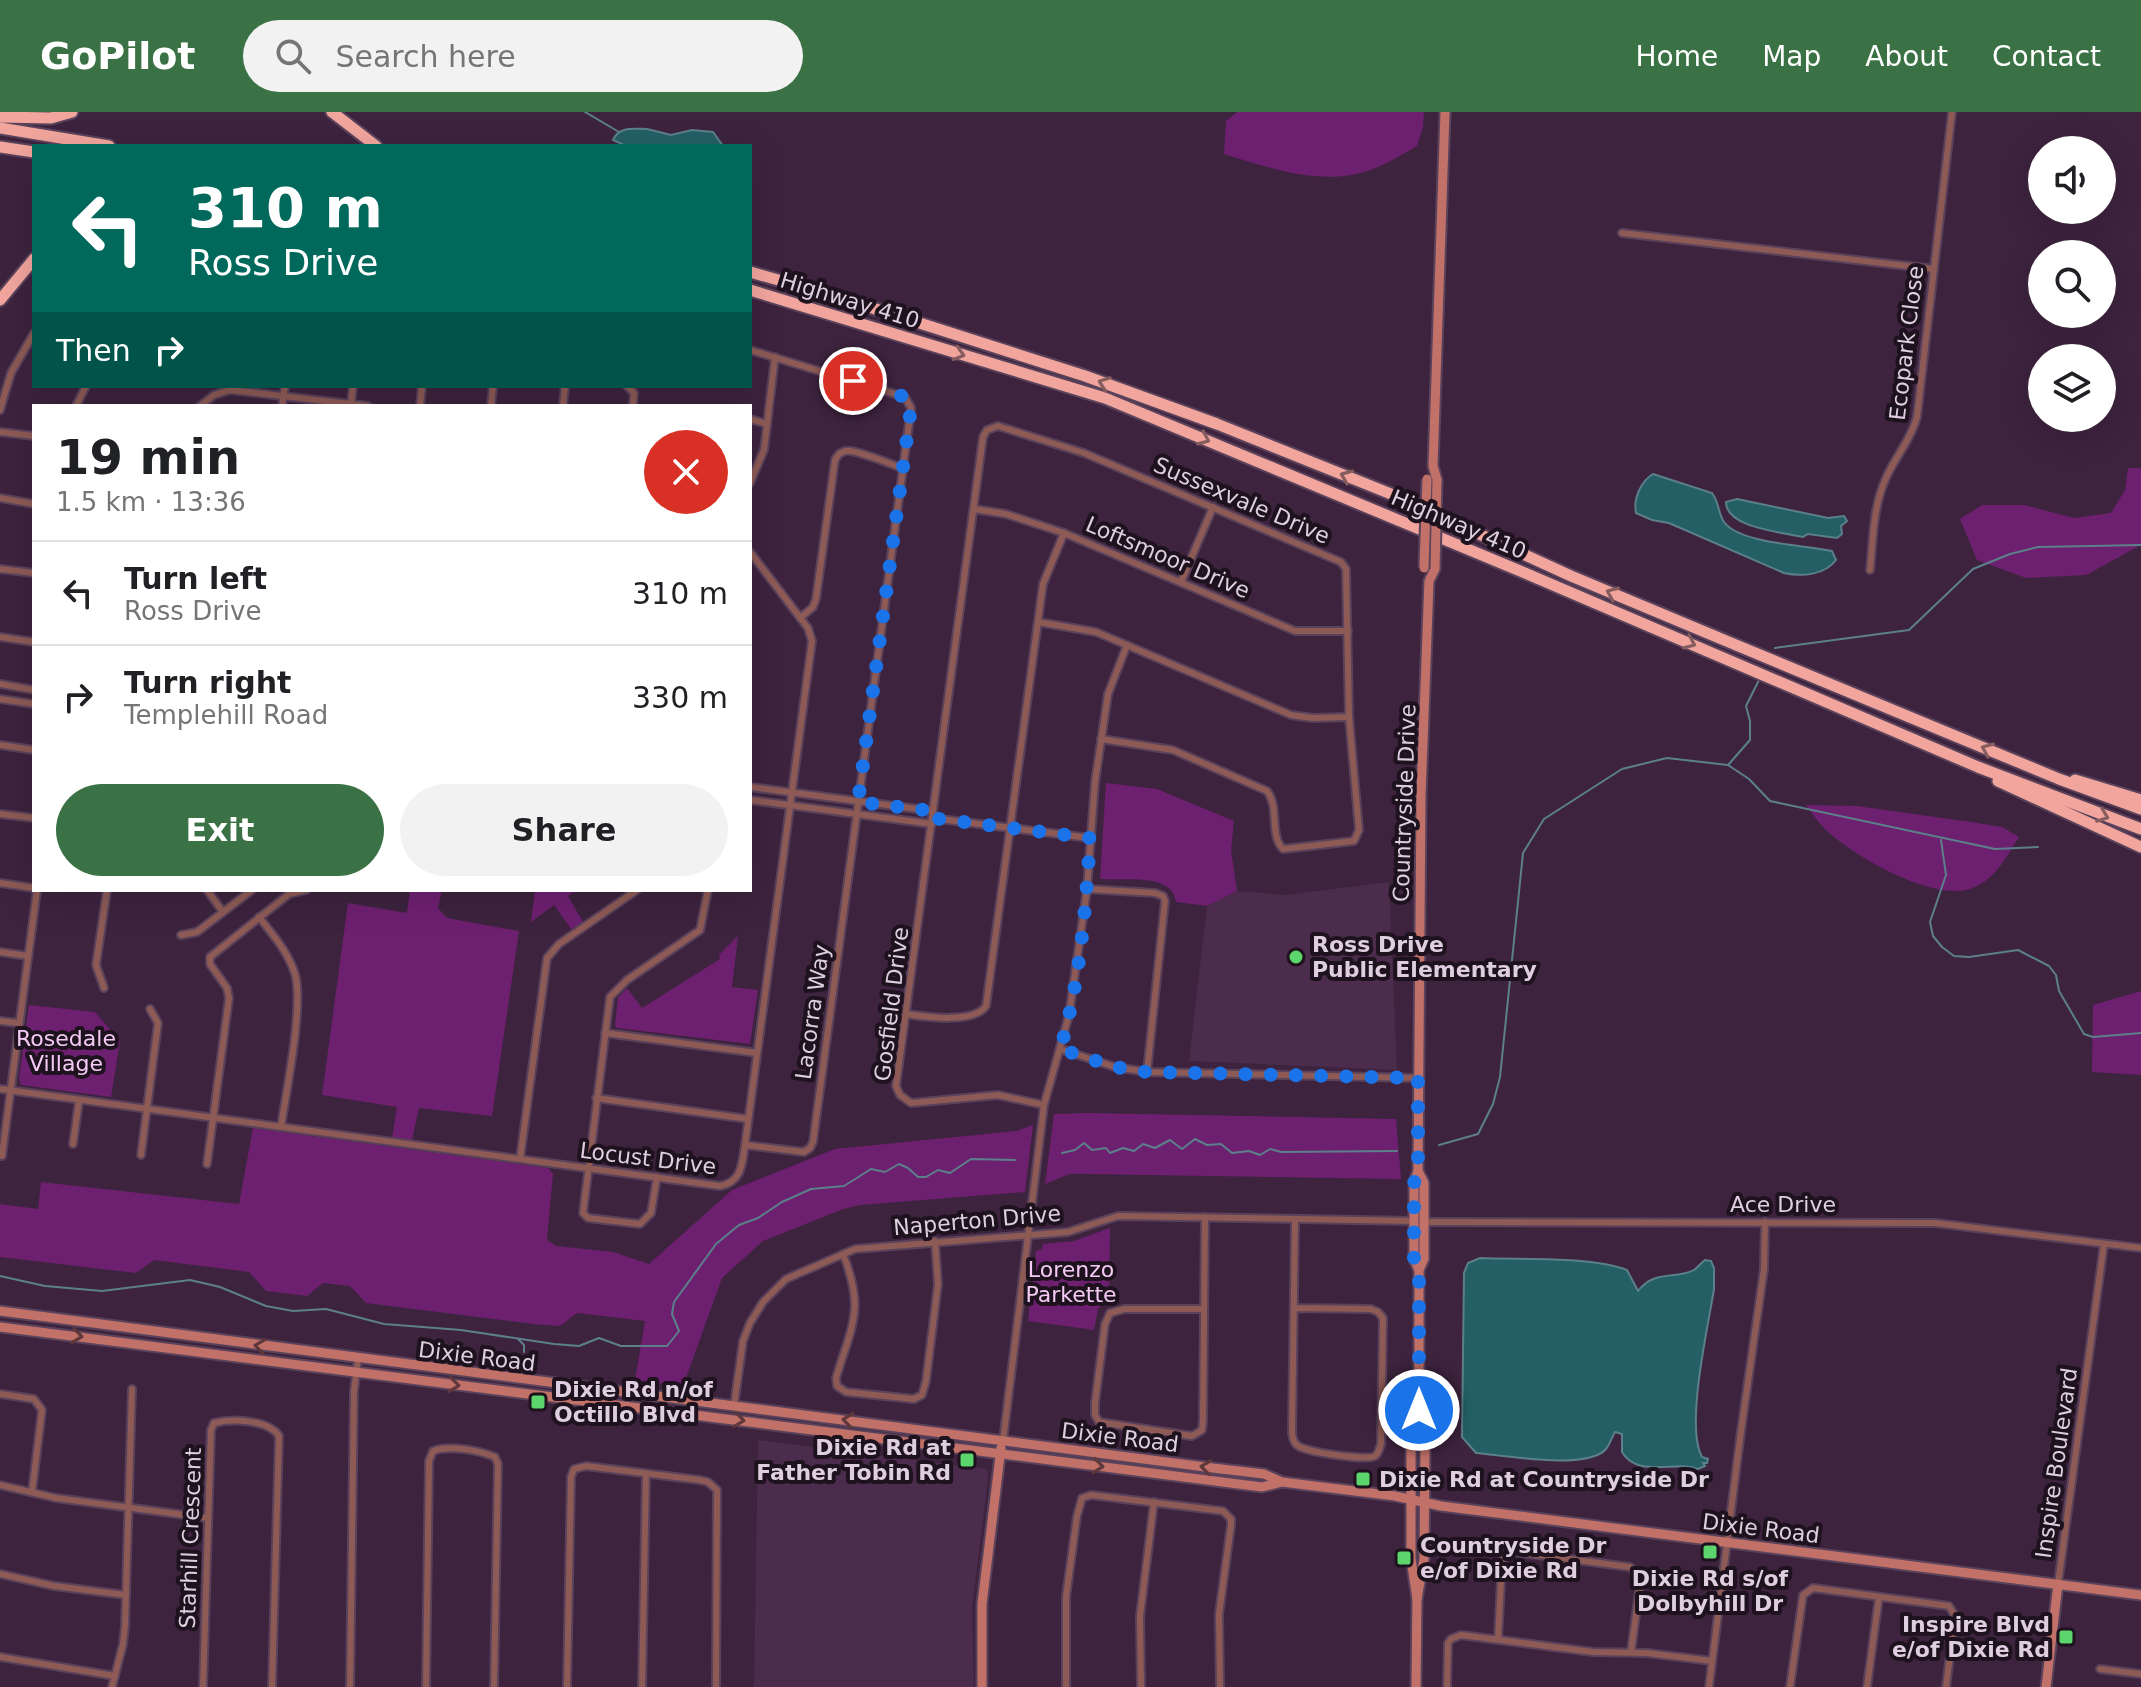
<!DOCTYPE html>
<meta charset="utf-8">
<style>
body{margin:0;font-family:"DejaVu Sans",sans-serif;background:#f2f2f2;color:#202124;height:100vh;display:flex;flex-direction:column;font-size:30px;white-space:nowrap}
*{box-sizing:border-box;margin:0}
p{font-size:26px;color:#757577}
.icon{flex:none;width:44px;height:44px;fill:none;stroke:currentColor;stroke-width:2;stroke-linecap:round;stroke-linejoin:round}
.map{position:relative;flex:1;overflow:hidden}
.side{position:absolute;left:32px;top:292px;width:720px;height:488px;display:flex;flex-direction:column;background:#fff;border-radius:0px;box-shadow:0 8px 32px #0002}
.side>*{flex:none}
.top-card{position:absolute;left:32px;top:32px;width:720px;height:244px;border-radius:0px;box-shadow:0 8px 32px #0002;background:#00695c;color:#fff;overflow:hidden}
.fabs{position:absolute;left:2028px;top:24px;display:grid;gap:16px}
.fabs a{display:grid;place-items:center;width:88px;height:88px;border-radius:50%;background:#fff;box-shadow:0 8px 32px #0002;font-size:40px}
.pin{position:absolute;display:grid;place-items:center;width:68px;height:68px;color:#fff;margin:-34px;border:4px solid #fff;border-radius:50%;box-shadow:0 2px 8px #0007}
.me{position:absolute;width:88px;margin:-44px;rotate:0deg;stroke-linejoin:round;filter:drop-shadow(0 0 6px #0008)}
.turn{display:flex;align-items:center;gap:28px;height:168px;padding:0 24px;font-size:36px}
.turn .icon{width:104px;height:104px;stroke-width:2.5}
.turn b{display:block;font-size:56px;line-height:68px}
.then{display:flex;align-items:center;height:76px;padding:0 24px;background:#0003;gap:16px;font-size:30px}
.round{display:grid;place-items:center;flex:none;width:84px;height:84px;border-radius:42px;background:#f2f2f2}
.headline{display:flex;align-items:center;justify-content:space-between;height:136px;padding:0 24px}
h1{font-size:48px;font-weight:800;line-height:60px}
.cta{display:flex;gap:16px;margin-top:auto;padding:16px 24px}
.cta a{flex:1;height:92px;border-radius:48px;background:#3b7245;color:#fff;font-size:32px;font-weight:800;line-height:92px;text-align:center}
.cta a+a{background:#f2f2f2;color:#202124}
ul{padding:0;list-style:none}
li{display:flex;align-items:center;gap:24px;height:104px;padding:0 24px;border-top:2px solid #e0e0e0}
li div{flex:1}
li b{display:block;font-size:30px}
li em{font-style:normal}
header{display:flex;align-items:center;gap:48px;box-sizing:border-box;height:112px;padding:0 40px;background:#3b7245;color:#fff}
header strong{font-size:38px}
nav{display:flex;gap:44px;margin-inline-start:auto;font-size:28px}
.search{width:560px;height:72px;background:#f2f2f2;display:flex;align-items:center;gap:20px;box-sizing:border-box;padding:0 28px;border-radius:44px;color:#757577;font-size:30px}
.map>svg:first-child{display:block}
.built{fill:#4b2c4c}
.green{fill:#6d2070}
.water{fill:#245f66;stroke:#5c808a;stroke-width:2}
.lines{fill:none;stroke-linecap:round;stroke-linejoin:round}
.stream{stroke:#5c808a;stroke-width:2}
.street-casing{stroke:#5a425b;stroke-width:10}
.secondary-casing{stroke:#5a425b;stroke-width:13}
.highway-casing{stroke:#5a425b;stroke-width:15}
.street{stroke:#8d5a55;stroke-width:6}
.secondary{stroke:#c27169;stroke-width:9}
.highway{stroke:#f1a59d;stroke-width:11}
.secondary-bridge-casing{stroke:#5a425b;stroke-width:13;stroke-linecap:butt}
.secondary-bridge{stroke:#c27169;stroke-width:9}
.oneway{stroke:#875c5d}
.oneway2{stroke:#5f383b}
.route{stroke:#1a73e8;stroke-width:14;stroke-dasharray:0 25.2}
.poi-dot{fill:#5dd56d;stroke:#1d121d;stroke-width:3}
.labels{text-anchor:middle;stroke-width:8;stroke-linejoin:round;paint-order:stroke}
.street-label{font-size:22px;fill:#dfcedf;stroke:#1d121d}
.poi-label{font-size:22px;font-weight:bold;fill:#dfcedf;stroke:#1d121d;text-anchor:start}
.park-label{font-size:22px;fill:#f4caf4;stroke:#1d121d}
</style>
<header>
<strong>GoPilot</strong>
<div class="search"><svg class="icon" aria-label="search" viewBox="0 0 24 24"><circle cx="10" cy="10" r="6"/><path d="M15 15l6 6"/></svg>Search here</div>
<nav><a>Home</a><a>Map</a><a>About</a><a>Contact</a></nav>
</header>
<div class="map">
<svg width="2141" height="1575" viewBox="0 0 2141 1575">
<rect width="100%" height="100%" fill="#3d233e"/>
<g class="built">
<path d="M1389 770 1397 958 1189 949 1207 794 1237 779 1286 783Z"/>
<path d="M758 1328 987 1357 988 1368 972 1495 974 1575H754Z"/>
</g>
<g class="green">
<path d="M1237 0H1424L1423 15 1417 34C1404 41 1392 49 1378 55 1328 77 1273 57 1224 42L1226 9Z"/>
<path d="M2128 356H2141V432L2139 434 2086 463 2026 466 1977 448 1960 407 1982 393H2024L2074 406 2111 401 2125 378Z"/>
<path d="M1106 671 1157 677 1234 709 1231 739 1237 779 1207 794 1176 790C1173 760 1123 769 1100 767Z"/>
<path d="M1806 693 1857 694 1971 710 2002 715 2019 725C2006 745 1997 765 1975 775 1937 793 1853 744 1825 717 1818 710 1812 701 1806 693Z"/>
<path d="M410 778H442L438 796 447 806 519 819 492 1004 419 996 412 1028 392 1026 397 995 322 983 348 791 407 801Z"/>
<path d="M535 778H576L568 784 583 810 572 818 554 793 531 810Z"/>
<path d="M738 824 732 875 758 878 750 932 617 916 615 913 618 886 627 876 642 896 720 847 719 843Z"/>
<path d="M2141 879V963L2092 960 2093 893Z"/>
<path d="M29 893 95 900 120 929 111 985 21 973 19 966Z"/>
<path d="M1088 1001 1396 1007 1401 1067 1086 1062H1069L1045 1072 1054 1002Z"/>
<path d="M1033 1013 1025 1080 860 1093 843 1097 763 1129 722 1166 683 1274 635 1268 645 1209 577 1201 560 1214 534 1212 366 1191 350 1174 323 1171 307 1184 266 1179 249 1160 154 1148 136 1161 0 1145V1092L38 1097 41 1070 239 1092 253 1016 548 1056 553 1062 547 1128 556 1134 613 1140 649 1152 732 1078 835 1037 1016 1019Z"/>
<path d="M1110 1116 1109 1188 1098 1197 1094 1218 1028 1209 1036 1139 1042 1137 1043 1132 1074 1129Z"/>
</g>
<g class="water">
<path d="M647 17 671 23 692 18 713 20 723 34H626L613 28C619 14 635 17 647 17Z"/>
<path d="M1653 362 1712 381C1719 390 1718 401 1724 410 1740 432 1807 433 1832 439L1836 448C1825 463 1802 465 1784 461L1669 411 1652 408 1636 401C1633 387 1641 369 1653 362Z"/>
<path d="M1737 387 1828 406 1844 404 1847 409 1841 414 1842 422 1837 426 1808 422 1803 425C1782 420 1726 416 1726 390Z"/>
<path d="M1480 1146C1522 1148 1588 1144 1627 1158L1638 1179C1655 1157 1676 1168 1694 1158 1698 1155 1701 1151 1705 1148L1711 1149 1714 1156V1177C1708 1215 1685 1314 1702 1345L1708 1347 1707 1351H1703L1705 1354 1698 1357C1676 1348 1638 1367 1622 1340V1322L1615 1320C1612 1325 1610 1332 1606 1337 1587 1359 1503 1343 1476 1341L1462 1325 1464 1161 1468 1151Z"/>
</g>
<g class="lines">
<g class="stream">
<path d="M585 0 619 20"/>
<path d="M1775 536 1909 518 1973 457 2010 442 2038 435 2141 433"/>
<path d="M1729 652 1750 628V609L1746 594 1759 568"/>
<path d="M1941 728 1946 763 1930 810 1933 824 1942 835 1954 844 1969 845 2018 838 2049 854 2056 863 2059 879 2084 922 2093 925 2141 921"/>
<path d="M1439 1033 1478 1022 1493 992 1500 965 1523 741 1544 707 1622 657 1667 646 1728 653 1749 667 1770 689 1995 737 2038 735"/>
<path d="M1062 1041 1075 1038 1084 1031 1092 1038 1106 1036 1110 1041 1123 1036 1134 1039 1143 1032 1155 1036 1170 1028 1182 1037 1195 1027 1207 1033 1221 1032 1232 1041 1249 1039 1260 1043 1270 1037 1281 1040 1397 1039"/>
<path d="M0 1164 45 1174 102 1179 190 1168 220 1175 266 1194 293 1199 326 1197 384 1212 461 1218 554 1232 579 1234 599 1226 621 1234H667L679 1219 672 1202 674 1190 716 1132 739 1113 758 1106 782 1090 811 1077 844 1074 871 1057 885 1060 899 1052 908 1056 918 1065H926L938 1058 950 1061 971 1047 1015 1048"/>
<path d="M518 1227 524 1233V1240"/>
</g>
<defs>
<g id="street">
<path d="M1622 121 1934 157"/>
<path d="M627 274 634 281 633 294"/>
<path d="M351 292 353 274"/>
<path d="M76 294 86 274"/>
<path d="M200 294 214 283 230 278 368 294"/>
<path d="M282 294 285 274"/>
<path d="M420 294 422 274"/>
<path d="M491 294 493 274"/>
<path d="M563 294 565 274"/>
<path d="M0 298 11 261 34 221"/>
<path d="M750 307 767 312"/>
<path d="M0 320 34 324"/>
<path d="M750 371 764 338 775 245"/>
<path d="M0 386 34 392"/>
<path d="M974 397 1006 402 1064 421 1295 519H1348"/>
<path d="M0 457 34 461"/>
<path d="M1870 458C1873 428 1873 394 1886 366 1895 345 1911 328 1917 305L1952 0"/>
<path d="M1181 470 1213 395"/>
<path d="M800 506 813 495 816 487 835 348C838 343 839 341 845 339 855 337 890 352 902 356"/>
<path d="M1038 510 1096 520 1291 603 1313 606 1349 605"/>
<path d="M0 525 34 530"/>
<path d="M0 572 34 578"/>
<path d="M0 587 34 592"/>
<path d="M0 633 34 638"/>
<path d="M750 675 933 699"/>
<path d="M750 688 932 712"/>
<path d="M0 702 34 706"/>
<path d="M932 706 1090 726"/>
<path d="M0 771 34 776"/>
<path d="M1087 777 1155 781 1163 784 1165 789 1147 960"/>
<path d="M207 778 223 800"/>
<path d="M259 805C273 823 288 840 295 862 304 894 286 980 281 1015"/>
<path d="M181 823 197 820 252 778"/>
<path d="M0 840 28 844"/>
<path d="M104 876 96 853 107 778"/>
<path d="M906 902C927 905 973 912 986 894L1043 472 1064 421"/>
<path d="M0 909 19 911"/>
<path d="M605 921 757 941"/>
<path d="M1060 937 1115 955 1147 960 1418 966"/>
<path d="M0 977 720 1074C742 1070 742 1052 745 1033L812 529 808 516 750 440"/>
<path d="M596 986 748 1007"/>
<path d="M1044 993 998 983 911 991 900 983 896 974 983 325 987 318 998 314 1084 341 1341 450 1346 457 1349 605 1359 718 1354 729 1283 737C1269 723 1280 696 1267 679L1173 638 1101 627"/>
<path d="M73 1032 79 989"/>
<path d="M745 1033 804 1040 810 1036 813 1030 911 296 905 285 750 238"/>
<path d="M141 1043 158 911 150 897"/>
<path d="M2 1044 37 778"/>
<path d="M520 1047 547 846 559 832 637 778"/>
<path d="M207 1052 229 886 227 876 210 852V845L289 782 306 778"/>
<path d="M657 1065 651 1101 640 1112 588 1106 583 1101 610 885 627 868 700 818 708 778"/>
<path d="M1424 1110 1935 1111 2141 1136"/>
<path d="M843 1142C865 1197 852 1213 836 1266L837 1274 846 1280 914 1287 922 1283 926 1269 938 1172 935 1129"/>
<path d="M1294 1196 1371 1197 1378 1200 1383 1206 1381 1332C1379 1337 1379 1341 1375 1344 1368 1349 1303 1340 1297 1333 1293 1330 1293 1326 1292 1321L1295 1107"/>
<path d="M1204 1197H1124L1110 1201 1105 1212 1095 1291V1303L1099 1310 1192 1324 1202 1318 1203 1309 1205 1105"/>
<path d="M0 1282 34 1287 42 1298 32 1380"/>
<path d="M734 1294 743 1229 750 1211 763 1190 786 1167 855 1137 1068 1120 1118 1104 1414 1109"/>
<path d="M1003 1329 1044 993 1069 903 1087 777 1095 670 1108 582 1127 533"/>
<path d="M0 1373 56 1386 208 1406"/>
<path d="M0 1462 54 1474 126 1483"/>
<path d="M2058 1472 2104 1132"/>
<path d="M1498 1527 1502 1450 1505 1444 1515 1440 1630 1455 1639 1464 1640 1472 1631 1540"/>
<path d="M0 1545 115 1564"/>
<path d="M2100 1557 2141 1562"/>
<path d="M112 1575 123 1532 125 1514 132 1277"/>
<path d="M203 1575 211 1318 214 1311C232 1306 269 1308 279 1324L272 1575"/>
<path d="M350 1575 354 1279 358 1247"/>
<path d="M426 1575 429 1349 433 1339C450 1333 478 1338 495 1345L498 1352 494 1575"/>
<path d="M567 1575 571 1365 574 1357 586 1354 700 1368 708 1370 717 1378 716 1575"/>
<path d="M642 1575 646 1362"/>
<path d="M1066 1575V1485L1077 1404 1082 1386 1091 1383 1223 1399 1231 1407V1413L1219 1502 1220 1575"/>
<path d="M1141 1575 1140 1504 1154 1390"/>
<path d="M1447 1575 1448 1531 1451 1527 1461 1523 1593 1540 1647 1541 1712 1549"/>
<path d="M1709 1575 1741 1319 1764 1157 1765 1110"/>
<path d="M1790 1575 1802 1490 1803 1483 1813 1476 1949 1494 1955 1504 1946 1575"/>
<path d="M1867 1575 1879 1485"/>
</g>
<g id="secondary">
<path d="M1437 368 1433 354 1445 0"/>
<path d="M1418 1059 1424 1071V1147L1419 1158"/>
<path d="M0 1199 1213 1356 1264 1362 1282 1370 1395 1384 1441 1394 2141 1483"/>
<path d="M0 1215 1262 1375 1282 1370"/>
<path d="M1417 1487 1424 1447 1425 1334 1419 1319V1158L1414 1147V1071L1418 1059 1421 683 1429 469 1435 457"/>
<path d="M982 1575V1492L1001 1336"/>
<path d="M1416 1575 1417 1487 1411 1447V1336L1419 1319"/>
<path d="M2046 1575 2058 1472"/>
</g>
<g id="highway">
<path d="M332 0 376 34"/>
<path d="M0 5 51 6 72 0"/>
<path d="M0 16 109 34"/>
<path d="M0 35 34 40"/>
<path d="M750 160 835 184 1085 264 1217 312 1396 384 1571 464 1736 533 2059 667 2141 697"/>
<path d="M750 178 1105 286 1525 461 1978 655 2141 717"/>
<path d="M0 188 34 147"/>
<path d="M2075 668 2141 688"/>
<path d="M1998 669 2141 735"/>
</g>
</defs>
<use href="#street" class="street-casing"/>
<use href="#secondary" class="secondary-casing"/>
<use href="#highway" class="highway-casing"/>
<use href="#street" class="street"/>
<use href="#secondary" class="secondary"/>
<use href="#highway" class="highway"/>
<defs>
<g id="secondary-bridge">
<path d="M1424 456 1427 367"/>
<path d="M1435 457 1437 368"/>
</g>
</defs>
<use href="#secondary-bridge" class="secondary-bridge-casing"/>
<use href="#secondary-bridge" class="secondary-bridge"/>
</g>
<defs><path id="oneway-chevron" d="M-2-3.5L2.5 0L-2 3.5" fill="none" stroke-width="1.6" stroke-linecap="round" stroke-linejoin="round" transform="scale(2)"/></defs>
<g class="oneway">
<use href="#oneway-chevron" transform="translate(959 242) rotate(17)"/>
<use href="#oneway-chevron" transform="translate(1104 271) rotate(-160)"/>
<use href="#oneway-chevron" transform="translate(1204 327) rotate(23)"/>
<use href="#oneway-chevron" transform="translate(1346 364) rotate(-158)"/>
<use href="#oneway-chevron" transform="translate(1612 481) rotate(-157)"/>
<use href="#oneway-chevron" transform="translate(1690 531) rotate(23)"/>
<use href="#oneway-chevron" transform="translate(1987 637) rotate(-157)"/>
<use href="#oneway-chevron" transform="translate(2103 704) rotate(21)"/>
</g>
<g class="oneway2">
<use href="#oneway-chevron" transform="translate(77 1224) rotate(7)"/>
<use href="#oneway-chevron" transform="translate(260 1234) rotate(-172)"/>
<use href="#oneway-chevron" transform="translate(454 1273) rotate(7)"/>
<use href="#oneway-chevron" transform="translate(739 1308) rotate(7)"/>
<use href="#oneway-chevron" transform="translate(848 1308) rotate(-173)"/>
<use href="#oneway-chevron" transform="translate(1098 1354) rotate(7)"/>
<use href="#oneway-chevron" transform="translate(1206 1355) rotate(-173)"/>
</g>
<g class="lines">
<path class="route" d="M853 269 905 285 911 296 858 690 933 699 932 706 1090 726C1086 793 1080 874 1060 937L1115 955 1147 960 1418 966V1059L1414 1071V1147L1419 1158V1298"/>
</g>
<g class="poi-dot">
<circle cx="1296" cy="845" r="8"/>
<rect x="530" y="1282" width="16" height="16" rx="4"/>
<rect x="959" y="1340" width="16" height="16" rx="4"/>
<rect x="1355" y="1359" width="16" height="16" rx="4"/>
<rect x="1702" y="1432" width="16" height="16" rx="4"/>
<rect x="1396" y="1438" width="16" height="16" rx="4"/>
<rect x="2058" y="1517" width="16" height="16" rx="4"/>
</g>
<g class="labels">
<g class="street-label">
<text transform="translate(850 188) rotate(17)" y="8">Highway 410</text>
<text transform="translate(1906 231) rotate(-83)" y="8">Ecopark Close</text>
<text transform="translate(1242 388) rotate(23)" y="8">Sussexvale Drive</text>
<text transform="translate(1459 412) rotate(23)" y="8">Highway 410</text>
<text transform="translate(1168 445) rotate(23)" y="8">Loftsmoor Drive</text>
<text transform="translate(1404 691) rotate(-88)" y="8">Countryside Drive</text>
<text transform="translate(891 892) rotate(-83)" y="8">Gosfield Drive</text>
<text transform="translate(812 900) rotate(-82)" y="8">Lacorra Way</text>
<text transform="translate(648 1046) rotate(7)" y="8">Locust Drive</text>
<text x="1783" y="1100">Ace Drive</text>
<text transform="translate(977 1108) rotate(-5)" y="8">Naperton Drive</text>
<text transform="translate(477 1244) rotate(7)" y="8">Dixie Road</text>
<text transform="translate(1120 1325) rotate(7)" y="8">Dixie Road</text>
<text transform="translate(2056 1351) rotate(-82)" y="8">Inspire Boulevard</text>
<text transform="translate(1761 1416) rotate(7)" y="8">Dixie Road</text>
<text transform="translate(190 1426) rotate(-88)" y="8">Starhill Crescent</text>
</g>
<g class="poi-label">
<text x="1312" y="840">Ross Drive<tspan x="1312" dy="25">Public Elementary</tspan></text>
<text x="554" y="1285">Dixie Rd n/of<tspan x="554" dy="25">Octillo Blvd</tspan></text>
<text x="951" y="1343" text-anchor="end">Dixie Rd at<tspan x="951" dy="25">Father Tobin Rd</tspan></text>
<text x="1379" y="1375">Dixie Rd at Countryside Dr</text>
<text x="1420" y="1441">Countryside Dr<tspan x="1420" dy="25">e/of Dixie Rd</tspan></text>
<text x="1710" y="1474" text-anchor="middle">Dixie Rd s/of<tspan x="1710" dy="25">Dolbyhill Dr</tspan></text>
<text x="2050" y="1520" text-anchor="end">Inspire Blvd<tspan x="2050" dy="25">e/of Dixie Rd</tspan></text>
</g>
<g class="park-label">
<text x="66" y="934">Rosedale<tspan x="66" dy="25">Village</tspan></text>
<text x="1071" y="1165">Lorenzo<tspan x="1071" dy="25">Parkette</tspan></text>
</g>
</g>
</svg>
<div class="fabs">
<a><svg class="icon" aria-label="sound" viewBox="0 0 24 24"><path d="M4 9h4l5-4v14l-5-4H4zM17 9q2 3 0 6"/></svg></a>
<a><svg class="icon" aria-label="search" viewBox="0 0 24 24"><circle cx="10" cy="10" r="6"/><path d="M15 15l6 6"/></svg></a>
<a><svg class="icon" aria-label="layers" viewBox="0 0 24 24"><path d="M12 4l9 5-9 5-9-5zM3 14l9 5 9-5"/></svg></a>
</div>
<div class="pin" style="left:853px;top:269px;background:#d93025"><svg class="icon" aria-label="arrive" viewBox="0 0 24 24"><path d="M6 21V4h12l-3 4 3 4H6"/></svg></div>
<svg class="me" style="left:1419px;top:1298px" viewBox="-20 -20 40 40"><circle r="17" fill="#1a73e8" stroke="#fff" stroke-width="3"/><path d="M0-11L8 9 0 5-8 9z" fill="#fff"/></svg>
<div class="top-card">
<div class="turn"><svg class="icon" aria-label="left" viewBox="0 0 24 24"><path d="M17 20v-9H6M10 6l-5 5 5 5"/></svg><div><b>310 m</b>Ross Drive</div></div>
<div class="then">Then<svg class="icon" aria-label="right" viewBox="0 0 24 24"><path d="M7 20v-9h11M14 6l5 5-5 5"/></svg></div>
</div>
<section class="side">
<div class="headline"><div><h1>19 min</h1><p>1.5 km · 13:36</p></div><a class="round" style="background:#d93025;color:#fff"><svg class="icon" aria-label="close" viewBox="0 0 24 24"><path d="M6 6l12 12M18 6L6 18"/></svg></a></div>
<ul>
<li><svg class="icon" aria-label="left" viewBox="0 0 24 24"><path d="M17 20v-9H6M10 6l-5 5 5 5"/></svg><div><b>Turn left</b><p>Ross Drive</p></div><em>310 m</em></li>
<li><svg class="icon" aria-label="right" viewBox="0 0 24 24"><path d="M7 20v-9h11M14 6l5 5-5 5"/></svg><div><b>Turn right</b><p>Templehill Road</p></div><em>330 m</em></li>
</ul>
<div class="cta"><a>Exit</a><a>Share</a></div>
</section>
</div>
